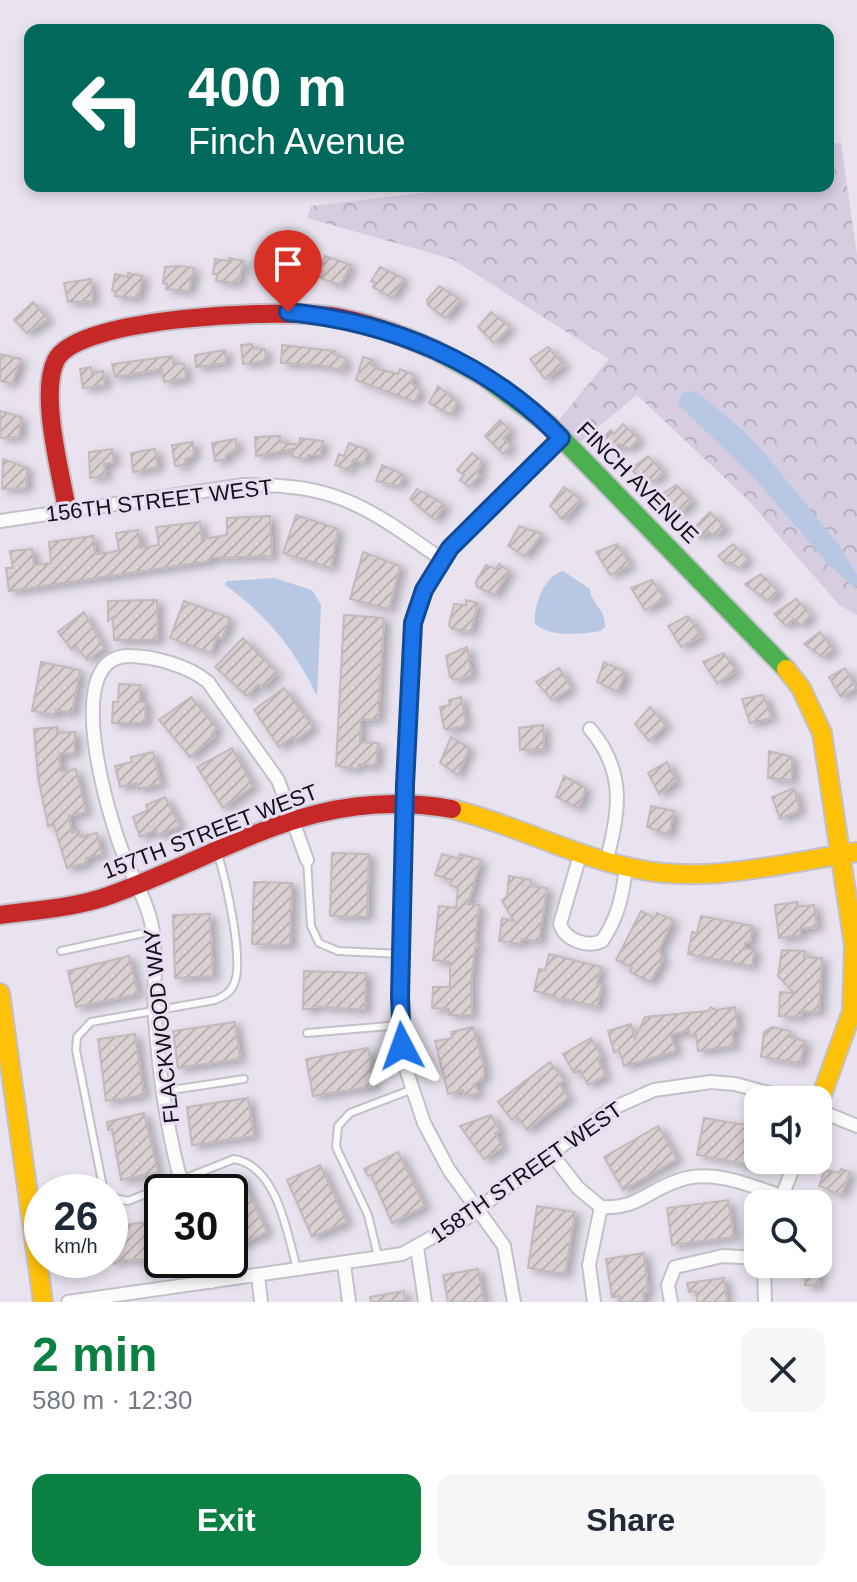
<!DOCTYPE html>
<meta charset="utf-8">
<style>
body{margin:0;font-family:Helvetica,sans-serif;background:#f6f6f7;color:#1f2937;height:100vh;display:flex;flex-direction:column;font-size:30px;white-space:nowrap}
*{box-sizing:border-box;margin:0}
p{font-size:26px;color:#747a83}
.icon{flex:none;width:44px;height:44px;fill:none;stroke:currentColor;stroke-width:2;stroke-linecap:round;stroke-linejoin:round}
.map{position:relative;height:1302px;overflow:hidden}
.drawer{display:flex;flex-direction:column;background:#fff;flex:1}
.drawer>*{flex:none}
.top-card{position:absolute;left:24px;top:24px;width:810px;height:168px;border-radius:16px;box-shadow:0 4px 12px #0003;background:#00695c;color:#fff;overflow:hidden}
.buttons{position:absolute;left:744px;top:1086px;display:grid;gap:16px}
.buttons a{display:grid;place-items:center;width:88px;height:88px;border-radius:16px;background:#fff;box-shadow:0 4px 12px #0003;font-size:40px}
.speed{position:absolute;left:24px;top:1174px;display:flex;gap:16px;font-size:40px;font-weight:700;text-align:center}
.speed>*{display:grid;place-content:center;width:104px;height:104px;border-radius:50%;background:#fff;box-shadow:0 4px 12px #0003;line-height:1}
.speed small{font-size:20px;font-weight:400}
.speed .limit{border:4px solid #111;border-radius:12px;background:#fff;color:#111}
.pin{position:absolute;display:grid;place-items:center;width:68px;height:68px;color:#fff;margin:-82px -34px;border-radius:50% 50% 50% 0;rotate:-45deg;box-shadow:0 0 8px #0007}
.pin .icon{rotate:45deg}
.me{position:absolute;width:88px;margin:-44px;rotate:356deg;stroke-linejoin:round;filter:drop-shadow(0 0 6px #0008)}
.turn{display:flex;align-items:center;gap:28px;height:168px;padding:0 32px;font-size:36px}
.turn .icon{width:104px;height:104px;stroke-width:2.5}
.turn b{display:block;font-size:56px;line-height:68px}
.round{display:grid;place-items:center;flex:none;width:84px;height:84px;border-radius:16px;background:#f6f6f7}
.head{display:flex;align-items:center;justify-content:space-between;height:136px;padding:0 32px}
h1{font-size:48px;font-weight:800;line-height:60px;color:#0b8043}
.primary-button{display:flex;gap:16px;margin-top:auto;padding:16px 32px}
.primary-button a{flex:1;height:92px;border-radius:16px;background:#0b8043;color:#fff;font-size:32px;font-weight:800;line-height:92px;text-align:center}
.primary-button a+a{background:#f6f6f7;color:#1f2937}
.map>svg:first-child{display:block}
.park{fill:url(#park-crowns)}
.water{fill:#b8c8e4}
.building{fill:url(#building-hatch);stroke:#c0babd;stroke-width:2;filter:url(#shadow)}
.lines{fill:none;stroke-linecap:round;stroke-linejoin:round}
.lane-casing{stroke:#c4c0c9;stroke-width:10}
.street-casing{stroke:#c4c0c9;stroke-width:16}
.fast-casing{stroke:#c4c0c9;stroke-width:22}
.slow-casing{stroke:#c4c0c9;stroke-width:22}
.jam-casing{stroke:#c4c0c9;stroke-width:22}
.lane{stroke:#fcfbfc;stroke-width:6}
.street{stroke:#fcfbfc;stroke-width:12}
.fast{stroke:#4caf50;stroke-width:18}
.slow{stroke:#ffc107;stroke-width:18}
.jam{stroke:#c62828;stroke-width:18}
.route-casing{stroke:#114b97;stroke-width:20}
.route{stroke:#1a73e8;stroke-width:14}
.labels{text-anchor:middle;stroke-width:6;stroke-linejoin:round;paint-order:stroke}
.street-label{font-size:22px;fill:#141117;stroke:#e8def3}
</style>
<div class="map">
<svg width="857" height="1302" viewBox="0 0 857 1302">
<defs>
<pattern id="park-crowns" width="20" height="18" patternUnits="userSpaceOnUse" patternTransform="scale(2)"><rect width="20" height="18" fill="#d6cde1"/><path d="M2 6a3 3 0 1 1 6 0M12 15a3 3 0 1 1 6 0" fill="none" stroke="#b7afc0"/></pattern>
<pattern id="building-hatch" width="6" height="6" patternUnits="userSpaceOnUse" patternTransform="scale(2)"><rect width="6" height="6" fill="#dacfd1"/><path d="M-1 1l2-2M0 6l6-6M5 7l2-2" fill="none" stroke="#bab1b3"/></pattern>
<filter id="shadow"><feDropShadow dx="6" dy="3.5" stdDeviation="4" flood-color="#0004"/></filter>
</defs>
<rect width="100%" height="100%" fill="#e8e3ee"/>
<path class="park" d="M841 143 857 255V615L839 605 747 499 637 395 580 442 558 421 609 359 452 259 307 218 311 206 479 186H828V144Z"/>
<g class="water">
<path d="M696 391 744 431 767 456 838 544 857 574V585L854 587 828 564 756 480 678 404 682 393Z"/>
<path d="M563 571 590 589C591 604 606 609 605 627L601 631C581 634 551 638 535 624 533 606 544 576 563 571Z"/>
<path d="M274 578 312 590 321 605 317 696C295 650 267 615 225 585L227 581Z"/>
</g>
<g class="building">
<path d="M270 252 299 258 289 279 268 274 270 268 265 267Z"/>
<path d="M325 256 351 265 340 285 320 278 323 272 319 270Z"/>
<path d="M229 258 244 261 238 283 216 281 217 274H213L215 259 229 261Z"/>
<path d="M180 266 194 268 189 291 166 289 167 284 163 283 165 267Z"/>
<path d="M380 267 404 279 392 298 373 287 375 283 371 281Z"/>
<path d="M128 273 143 276 138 298 115 296 116 292 112 291 115 274 128 277Z"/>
<path d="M91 279 93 301 68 302 64 283Z"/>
<path d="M439 286 461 300 445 318 428 305 427 300Z"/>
<path d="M33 302 48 319 27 333 14 320Z"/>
<path d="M491 312 510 327 494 343 478 327Z"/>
<path d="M252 344 253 348 265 349 266 361 243 364 241 345Z"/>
<path d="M282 345 335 351 334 354 345 358 343 371 321 365 281 363Z"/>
<path d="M548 347 564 365 545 379 530 359Z"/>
<path d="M225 350 226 363 196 367 195 355Z"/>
<path d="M0 354 21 359 12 383 0 381Z"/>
<path d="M172 356 173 363 184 364 186 378 164 382 162 369 115 377 112 364Z"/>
<path d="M363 357 373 360 371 365 378 369 398 374 400 369 414 375 411 383 420 390 415 402 356 380Z"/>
<path d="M91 367 92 373 103 371 105 385 83 388 80 369Z"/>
<path d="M438 386 457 402 451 415 429 403Z"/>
<path d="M0 411 21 417 19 437 0 438Z"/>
<path d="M500 420 511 431 503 438 511 446 503 454 485 436Z"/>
<path d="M623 424 639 439 629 449 619 444 614 450 602 439 611 430 614 434Z"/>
<path d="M280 436V442L299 445 300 438 323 441 320 455H308L307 459 292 457 293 449 256 456 255 437Z"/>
<path d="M236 439 237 449 226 455V459L215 461 212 443Z"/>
<path d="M193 442 194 455 185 459 186 465 175 466 172 445Z"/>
<path d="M349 443 368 450 364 463 353 460 350 471 335 465 339 454 344 456Z"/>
<path d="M112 449 114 462 104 464 106 476 90 478 89 452Z"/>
<path d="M155 449 158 467 133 472 131 453Z"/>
<path d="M472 453 482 461 477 473 480 475 469 487 460 480 464 475 457 470Z"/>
<path d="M648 456 663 472 653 482 643 475 640 478 631 469Z"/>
<path d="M3 459 27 468 26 488 2 489Z"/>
<path d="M382 465 404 475 399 486 376 481Z"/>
<path d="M676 485 692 501 680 513 659 496Z"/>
<path d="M564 487 581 500 563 520 550 506Z"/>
<path d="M417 489 445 505 435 520 410 499Z"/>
<path d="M710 512 725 527 715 536 708 531 700 538 692 530Z"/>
<path d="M296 515 338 529 331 568 283 553Z"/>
<path d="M270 516 272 556 210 558V561L9 591 6 568H13L10 551 32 549 34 565 51 563 49 542 93 536 95 554 113 552 119 550 116 533 138 530 140 548 159 545 156 527 200 522 202 539 227 535V518Z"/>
<path d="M519 526 542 534 525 556 508 546Z"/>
<path d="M617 544 630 565 610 575 596 552Z"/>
<path d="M733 544 748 559 739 568 729 562 726 564 718 556Z"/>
<path d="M363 552 400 566 389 609 350 599Z"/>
<path d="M499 564 509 571 495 595 477 587 476 582 486 565 496 569Z"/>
<path d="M761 574 778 591 768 601 745 584Z"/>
<path d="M652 580 665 599 645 610 631 588Z"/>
<path d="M796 599 811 615 801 625 793 619 786 626 774 614Z"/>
<path d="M157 600 158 640H114L113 617 108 621V601Z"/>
<path d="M466 600 478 603 471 631 452 629 449 625 454 604 466 605Z"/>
<path d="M184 601 230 618 222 639 217 637 211 653 170 638Z"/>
<path d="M84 612 104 648 87 660 76 646 72 650 58 632Z"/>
<path d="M344 615 384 618 378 720 361 719 360 742 378 743 376 766 359 764 358 769 336 766Z"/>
<path d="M688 616 701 636 681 647 668 626Z"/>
<path d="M820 632 833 649 823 657 804 644Z"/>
<path d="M243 638 277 673 263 688 258 684 247 696 215 667Z"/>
<path d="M467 647 472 675 454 680 450 677 446 656Z"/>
<path d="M724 653 736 671 717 683 703 662Z"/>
<path d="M41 662 80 670 72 713 56 710V715L32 711Z"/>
<path d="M604 662 625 672 618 692 597 682Z"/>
<path d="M559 668 571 688 552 700 536 682Z"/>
<path d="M845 668 856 688 841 697 829 677Z"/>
<path d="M119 684 140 685V702H146L145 723H112L113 702H118Z"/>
<path d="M284 688 313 727 295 741 292 737 279 747 254 710Z"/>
<path d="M763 695 772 718 750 723 742 699Z"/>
<path d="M191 697 217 728 212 733 215 736 190 757 159 720Z"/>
<path d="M461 697 466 725 447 730 444 728 440 707 450 705 449 700Z"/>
<path d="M650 707 666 725 649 741 635 724Z"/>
<path d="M543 725 544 749 520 750 519 728Z"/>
<path d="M57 727V733L75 732V753L59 754 61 772 76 769 86 812 69 816 72 833 79 831 80 837 97 833 102 854 86 858 87 863 67 868 54 825 48 826 38 777 34 729Z"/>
<path d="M451 737 469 748 458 775 440 763Z"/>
<path d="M232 748 253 786 223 808 197 767Z"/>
<path d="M769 751 792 757V780L768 778Z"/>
<path d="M153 752 161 784 139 789 137 783 120 787 115 766 132 762 131 757Z"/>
<path d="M667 762 676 781 659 794 648 773Z"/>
<path d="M564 776 586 788 578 808 556 797Z"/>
<path d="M794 788 800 810 780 819 772 797Z"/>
<path d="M165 797 180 826 158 835 156 830 140 837 133 817 148 810 146 805Z"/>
<path d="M651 806 674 811 669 835 647 827Z"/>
<path d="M332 853 369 854 367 917 330 916Z"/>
<path d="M442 854 459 859 460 854 481 860 468 904 479 905 475 941 478 945 475 948 471 983 472 1015H449V1009L432 1008 433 987H450V962L433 960 439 906 456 908 458 888 450 885 452 880 435 875Z"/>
<path d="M509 876 531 880 530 886 547 888 539 941 522 939 521 944 499 941 502 918 514 921 502 901 507 896Z"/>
<path d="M254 882 292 883 290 945 252 944Z"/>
<path d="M797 902V907L814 905 817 927 800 929 801 935 779 938 775 905Z"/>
<path d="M641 911 655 918 657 913 673 920 659 950 663 960 650 982 630 972 632 967 616 960Z"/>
<path d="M210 914 213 976 175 978 173 915Z"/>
<path d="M701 916 753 926 750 942 745 943V949H755L752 966 688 954 692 932 697 933Z"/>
<path d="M782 950 805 951 804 957 822 958 819 1012 802 1011 801 1017 779 1016 780 992 794 993 778 976Z"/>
<path d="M549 954 601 967 597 984 602 985 597 1007 562 998 557 1001 555 996 534 991 539 969 545 970Z"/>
<path d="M129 956 138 994 76 1007 68 971Z"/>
<path d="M304 971 366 973 365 1010 313 1006V1009H303Z"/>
<path d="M711 1007 716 1010 735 1007 738 1029 732 1030 734 1046 698 1051 696 1035 690 1036 689 1030 671 1035 676 1051 656 1057 624 1066 619 1050 614 1052 608 1031 631 1024 635 1039 645 1017 708 1011Z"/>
<path d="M235 1022 240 1059 178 1068 173 1031Z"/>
<path d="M473 1027 484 1066V1078L474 1084 479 1093 465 1096 463 1090 448 1094 435 1041 452 1038 451 1032Z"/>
<path d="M772 1027 790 1031 789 1037 805 1041 800 1063 761 1057 764 1032Z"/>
<path d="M135 1034 144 1095 106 1101 98 1039Z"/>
<path d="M591 1038 602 1057 598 1060 606 1075 588 1085 580 1070 574 1073 563 1054Z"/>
<path d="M368 1048 374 1086 313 1096 306 1059Z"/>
<path d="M550 1062 564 1080 559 1084 569 1097 527 1130 517 1116 512 1120 498 1102Z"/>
<path d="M248 1098 254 1136 192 1145 187 1107Z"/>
<path d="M144 1113 158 1172 121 1180 112 1129 108 1130 107 1122Z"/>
<path d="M491 1115 500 1131 495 1133 503 1147 484 1159 460 1126Z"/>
<path d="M704 1118 758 1127V1166L697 1155Z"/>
<path d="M658 1126 677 1159 623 1190 604 1157Z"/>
<path d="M398 1152 425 1206 392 1223 371 1175 368 1176 364 1169Z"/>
<path d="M320 1165 347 1222 312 1237 287 1180Z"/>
<path d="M841 1169 850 1172 841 1195 819 1186 825 1170 839 1173Z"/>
<path d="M240 1175 267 1232 239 1245 230 1225V1192H207Z"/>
<path d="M728 1200 734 1237 672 1245 667 1208Z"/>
<path d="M537 1206 575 1212 565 1274 528 1268Z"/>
<path d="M162 1220V1250L151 1251 152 1259 123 1260 114 1264 110 1227Z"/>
<path d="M644 1253 648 1292 643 1293 644 1302H620L619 1296 612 1297 606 1259Z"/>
<path d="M797 1264H820L818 1286 805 1285 806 1274 797 1273Z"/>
<path d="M478 1269 484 1302H448L443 1275Z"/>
<path d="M724 1278 727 1302H697L696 1291 689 1292 687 1283Z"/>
<path d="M404 1291 405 1301 371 1302 370 1297Z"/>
</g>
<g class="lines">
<defs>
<g id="lane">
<path d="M307 860 311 926 319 943 338 951 401 954"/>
<path d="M61 951 153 931"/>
<path d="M307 1033 401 1025"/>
<path d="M165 1091 244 1079"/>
<path d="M104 1192 76 1050 77 1037 91 1022 215 1000C224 996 230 993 234 984 245 961 225 877 217 851"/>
<path d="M110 1197 128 1201 234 1159C277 1166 287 1232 297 1269"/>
<path d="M378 1256 368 1215 336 1147 338 1126 350 1113 413 1089"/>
</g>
<g id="street">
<path d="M0 521 244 485C336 483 369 508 441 559"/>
<path d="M590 729C626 771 620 812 606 862"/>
<path d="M580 855 560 924C565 940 587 948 602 941 618 918 623 894 626 867"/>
<path d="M818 1110 857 1126"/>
<path d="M551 1153 578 1188 601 1207C638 1209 645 1192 677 1181 711 1168 749 1185 781 1196"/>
<path d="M184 1192C168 1137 159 1074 155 1018 153 989 157 960 153 932 149 904 133 879 123 853 109 818 60 657 128 656 154 656 189 666 208 682L278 780 307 860"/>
<path d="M779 1204 796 1160"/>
<path d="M417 1247 425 1302"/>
<path d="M206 1260 211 1282"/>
<path d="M344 1264 349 1302"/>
<path d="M764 1264 765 1302"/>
<path d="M258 1275 261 1302"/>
<path d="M68 1302 402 1254 465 1219 609 1110 654 1090 711 1082 735 1084 794 1100"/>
<path d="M514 1302 504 1246 449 1170 424 1123 407 1072 400 996 409 657C417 556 494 504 561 438"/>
<path d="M594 1302 589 1265 601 1207"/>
<path d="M671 1302 668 1285 675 1267 723 1256 758 1258"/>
</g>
<path id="fast" d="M435 350 483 376 549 425 786 669"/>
<g id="slow">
<path d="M786 669 801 688 822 733 854 945 852 1011 818 1106"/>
<path d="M452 809C514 824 570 855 632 868 706 885 784 863 857 852"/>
<path d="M0 993 43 1302"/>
</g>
<g id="jam">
<path d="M67 510C61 473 39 394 56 360 78 316 283 309 331 316 367 322 402 335 435 350"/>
<path d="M0 915C36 910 74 908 108 896 231 852 313 785 452 809"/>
</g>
</defs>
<use href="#lane" class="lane-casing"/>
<use href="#street" class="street-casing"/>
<use href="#fast" class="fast-casing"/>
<use href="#slow" class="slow-casing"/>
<use href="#jam" class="jam-casing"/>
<use href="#lane" class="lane"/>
<use href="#street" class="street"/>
<use href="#fast" class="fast"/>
<use href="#slow" class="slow"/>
<use href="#jam" class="jam"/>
</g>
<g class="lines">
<defs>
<path id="route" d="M288 312C391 322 488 362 561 438L450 548 424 590 413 623 405 785 400 996 402 1046"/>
</defs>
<use href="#route" class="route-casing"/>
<use href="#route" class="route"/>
</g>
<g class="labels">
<g class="street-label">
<text transform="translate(638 482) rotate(45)" y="8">FINCH AVENUE</text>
<text transform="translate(159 500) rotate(-7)" y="8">156TH STREET WEST</text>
<text transform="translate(210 831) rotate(-21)" y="8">157TH STREET WEST</text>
<text transform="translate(161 1026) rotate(-96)" y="8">FLACKWOOD WAY</text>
<text transform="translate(526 1172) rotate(-35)" y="8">158TH STREET WEST</text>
</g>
</g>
</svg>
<div class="buttons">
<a><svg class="icon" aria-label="sound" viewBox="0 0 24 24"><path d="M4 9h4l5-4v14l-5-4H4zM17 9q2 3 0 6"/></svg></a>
<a><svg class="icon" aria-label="search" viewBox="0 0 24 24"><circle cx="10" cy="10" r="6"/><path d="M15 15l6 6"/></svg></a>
</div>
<div class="speed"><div>26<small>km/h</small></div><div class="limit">30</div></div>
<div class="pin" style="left:288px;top:312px;background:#d93025"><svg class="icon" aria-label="arrive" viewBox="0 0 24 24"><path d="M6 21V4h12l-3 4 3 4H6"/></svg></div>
<svg class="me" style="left:402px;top:1046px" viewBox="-20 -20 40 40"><path d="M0-17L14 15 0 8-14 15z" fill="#1a73e8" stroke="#fff" stroke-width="4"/></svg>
<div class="top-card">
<div class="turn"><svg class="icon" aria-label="left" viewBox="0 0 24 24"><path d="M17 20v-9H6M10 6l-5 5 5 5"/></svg><div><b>400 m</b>Finch Avenue</div></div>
</div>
</div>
<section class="drawer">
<div class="head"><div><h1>2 min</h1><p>580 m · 12:30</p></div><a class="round"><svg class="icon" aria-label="close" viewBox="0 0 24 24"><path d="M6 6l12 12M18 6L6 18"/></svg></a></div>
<div class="primary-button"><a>Exit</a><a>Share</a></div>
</section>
